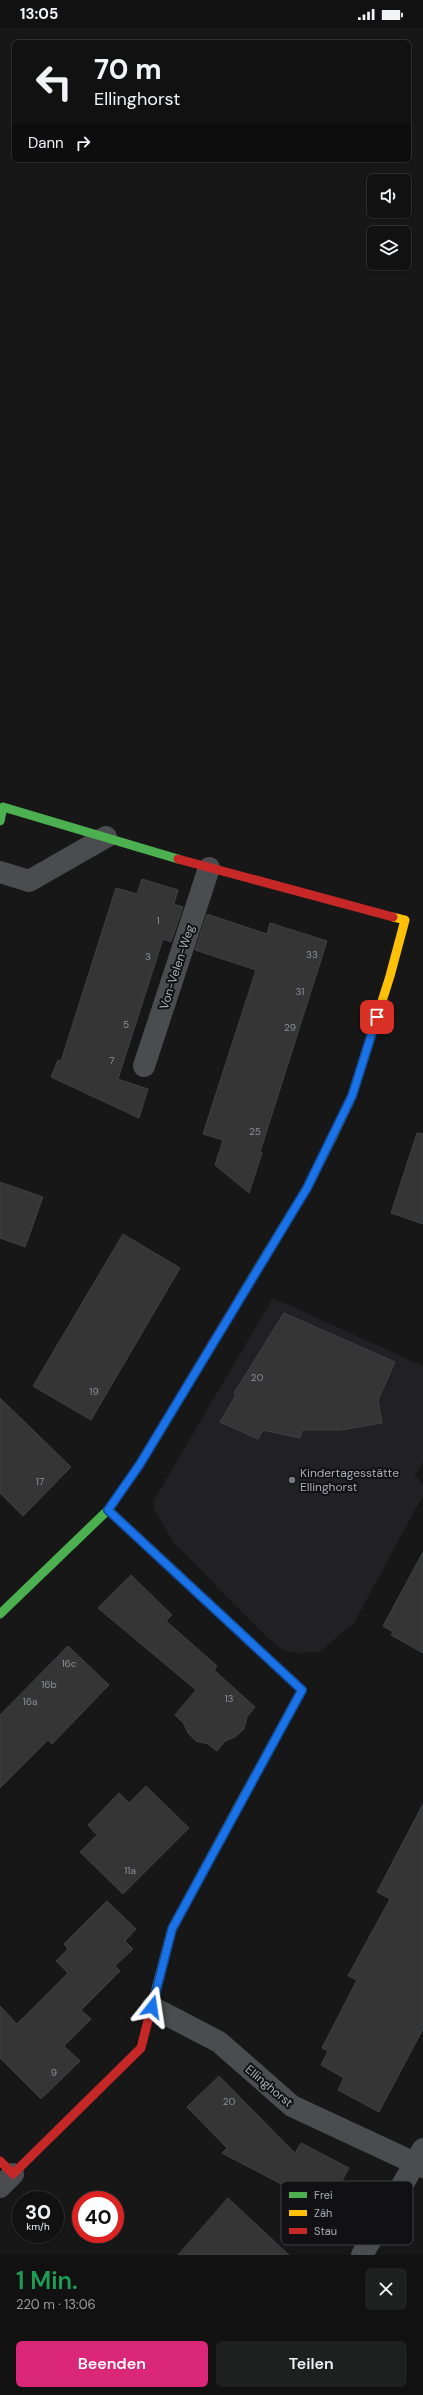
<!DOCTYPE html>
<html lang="de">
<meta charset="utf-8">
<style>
body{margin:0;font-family:"DM Sans",sans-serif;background:#1e1f1f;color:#f1f3f6;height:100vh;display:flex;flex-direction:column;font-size:15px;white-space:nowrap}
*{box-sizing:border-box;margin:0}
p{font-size:13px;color:#9c9d9f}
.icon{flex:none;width:22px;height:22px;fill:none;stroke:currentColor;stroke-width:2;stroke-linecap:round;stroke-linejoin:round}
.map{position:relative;height:2227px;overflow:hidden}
.panel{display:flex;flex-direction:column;background:#111;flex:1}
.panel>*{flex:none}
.banner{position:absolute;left:12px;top:12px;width:399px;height:122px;border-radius:6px;box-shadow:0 1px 3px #0004,0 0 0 1px #303131;background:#111;color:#f1f3f6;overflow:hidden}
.controls{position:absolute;left:367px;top:146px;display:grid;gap:8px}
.controls a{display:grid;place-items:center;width:44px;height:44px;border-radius:6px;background:#111;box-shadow:0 1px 3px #0004,0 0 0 1px #303131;font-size:20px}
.speed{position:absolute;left:12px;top:2163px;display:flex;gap:8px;font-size:20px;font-weight:700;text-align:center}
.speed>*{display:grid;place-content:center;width:52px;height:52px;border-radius:50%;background:#111;box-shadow:0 1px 3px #0004,0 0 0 1px #303131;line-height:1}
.speed small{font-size:10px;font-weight:400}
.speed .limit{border:6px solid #d22;background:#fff;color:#111}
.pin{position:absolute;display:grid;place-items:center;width:34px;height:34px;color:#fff;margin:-17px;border-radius:8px;box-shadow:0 2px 6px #0006}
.me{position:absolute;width:44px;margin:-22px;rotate:15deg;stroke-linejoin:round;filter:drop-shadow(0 0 3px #0008)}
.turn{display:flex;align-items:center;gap:14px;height:84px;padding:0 16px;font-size:18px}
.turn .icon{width:52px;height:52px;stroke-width:2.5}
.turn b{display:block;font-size:28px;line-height:34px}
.then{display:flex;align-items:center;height:38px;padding:0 16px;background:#0003;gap:8px;font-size:15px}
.round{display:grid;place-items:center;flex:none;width:42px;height:42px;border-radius:6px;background:#1e1f1f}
.summary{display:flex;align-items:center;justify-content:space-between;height:68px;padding:0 16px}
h1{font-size:24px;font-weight:600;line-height:30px;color:#1e9e55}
.action{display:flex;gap:8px;margin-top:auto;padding:8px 16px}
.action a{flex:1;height:46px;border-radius:6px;background:#db2777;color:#fff;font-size:16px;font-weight:600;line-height:46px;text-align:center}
.action a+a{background:#1e1f1f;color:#f1f3f6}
.status{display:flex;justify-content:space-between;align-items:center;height:28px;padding:0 20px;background:#111;direction:ltr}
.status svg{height:11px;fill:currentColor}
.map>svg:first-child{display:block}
.built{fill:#212123}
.building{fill:#353536;stroke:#3f4043}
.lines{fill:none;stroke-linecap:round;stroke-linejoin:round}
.street{stroke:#4b4c50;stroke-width:22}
.fast{stroke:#4caf50;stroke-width:9}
.slow{stroke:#ffc107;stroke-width:9}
.jam{stroke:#c62828;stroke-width:9}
.route-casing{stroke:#114b97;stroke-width:10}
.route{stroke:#1a73e8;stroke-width:7}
.poi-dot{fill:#757880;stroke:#111113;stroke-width:1.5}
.labels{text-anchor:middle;stroke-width:4;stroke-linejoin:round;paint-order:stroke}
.number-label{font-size:10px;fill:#8b8f98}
.street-label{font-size:12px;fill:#a8adb8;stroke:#111113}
.poi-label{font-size:12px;fill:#a8adb8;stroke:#111113;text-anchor:start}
.key{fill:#111113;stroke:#3e4045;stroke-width:1}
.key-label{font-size:11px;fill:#a8adb8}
</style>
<div class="status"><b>13:05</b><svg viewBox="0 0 49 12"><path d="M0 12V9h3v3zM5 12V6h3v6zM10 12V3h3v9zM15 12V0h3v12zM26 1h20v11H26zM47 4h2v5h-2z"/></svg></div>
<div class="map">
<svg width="423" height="2227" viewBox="0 0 423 2227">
<rect width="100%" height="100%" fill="#171717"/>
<path class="built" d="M273 1270 423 1338V1434L415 1447 423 1457V1467L354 1595 319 1624 297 1625 282 1622 267 1609 174 1515 154 1481V1472Z"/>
<g class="building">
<path d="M142 851 178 862 174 876 183 879 171 914 163 911 118 1051 148 1061 139 1090 51 1049 58 1032 61 1033 116 860 137 866Z"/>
<path d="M207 886 267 906 270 895 327 913 260 1124 262 1125 249 1165 215 1137 223 1112 203 1106 256 942 195 922Z"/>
<path d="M417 1105 423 1106V1196L391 1185Z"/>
<path d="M0 1154 43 1169 25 1219 0 1210Z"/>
<path d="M123 1206 180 1240 91 1392 33 1358Z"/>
<path d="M284 1285 395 1334 378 1372 382 1395 341 1402H302L300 1410 263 1402 258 1411 220 1394 236 1367 234 1365Z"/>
<path d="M0 1370 71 1439 23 1488 0 1465Z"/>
<path d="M423 1524V1625L391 1607 393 1604 383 1598Z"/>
<path d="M131 1547 172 1587 166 1593 217 1638 214 1642 255 1679 247 1689 244 1701 235 1709 225 1713 217 1723 208 1716 196 1713 188 1705 184 1696 175 1687 196 1662 98 1580Z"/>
<path d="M68 1618 109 1657 52 1716 48 1712 0 1760V1687Z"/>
<path d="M146 1758 189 1800 123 1866 80 1824 97 1807 88 1797 119 1765 129 1775Z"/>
<path d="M423 1776V2001L379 2084 338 2062 344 2050 321 2037 328 2023 322 2020 357 1952 348 1948 390 1871 377 1864Z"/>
<path d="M107 1873 136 1901 125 1913 133 1921 115 1938 120 1943 81 1982 91 1991 64 2018 80 2033 41 2071 0 2030V1978L17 1996 68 1945 56 1933 68 1921 64 1916Z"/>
<path d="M219 2048 295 2125 301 2115 349 2140 327 2180 222 2125 227 2120 187 2079Z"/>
<path d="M228 2170 289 2227H178Z"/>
</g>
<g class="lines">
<g class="street">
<path d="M0 844 29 853 106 809"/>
<path d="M144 1038 209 840"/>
<path d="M152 1979 219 2014 292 2078 423 2139"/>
<path d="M0 2159 13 2146"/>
<path d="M362 2227 423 2121"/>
</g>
<g class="fast">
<path d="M0 793 3 779 178 831"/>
<path d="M241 1268 307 1160 332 1110"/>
<path d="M158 1528 302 1662 245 1766"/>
<path d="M0 1586 109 1481"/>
</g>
<g class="slow">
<path d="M332 1110 352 1068 390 948 405 892 393 889"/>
<path d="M108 1482 158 1528"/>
<path d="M153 1973 172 1901 245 1766"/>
</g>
<g class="jam">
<path d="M178 831 393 889"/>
<path d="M109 1481 140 1436 241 1268"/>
<path d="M0 2133 13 2146 141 2020 153 1973"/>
</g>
</g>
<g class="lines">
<defs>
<path id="route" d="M152 1979 172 1901 302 1662 108 1482 140 1436 307 1160 352 1068 377 989"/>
</defs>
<use href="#route" class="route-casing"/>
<use href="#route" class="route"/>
</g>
<circle class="poi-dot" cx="292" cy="1452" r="4"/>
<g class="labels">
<g class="number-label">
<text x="158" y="896">1</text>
<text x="312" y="930">33</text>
<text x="148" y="932">3</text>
<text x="300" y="967">31</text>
<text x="126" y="1000">5</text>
<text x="290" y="1003">29</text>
<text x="112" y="1036">7</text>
<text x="255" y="1107">25</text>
<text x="257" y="1353">20</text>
<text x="94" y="1367">19</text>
<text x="40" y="1457">17</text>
<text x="69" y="1639">16c</text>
<text x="49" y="1660">16b</text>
<text x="229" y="1674">13</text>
<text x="30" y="1677">16a</text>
<text x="130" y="1846">11a</text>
<text x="54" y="2048">9</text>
<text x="229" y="2077">20</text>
</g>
<g class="street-label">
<text transform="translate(177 939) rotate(-72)" y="4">Von-Velen-Weg</text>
<text transform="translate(269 2058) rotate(40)" y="4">Ellinghorst</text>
</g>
<g class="poi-label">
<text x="300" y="1449">Kindertagesstätte<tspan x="300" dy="14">Ellinghorst</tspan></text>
</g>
</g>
<rect x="281" y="2153" width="132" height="64" rx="6" class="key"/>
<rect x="289" y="2164" width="18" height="6" fill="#4caf50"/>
<rect x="289" y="2182" width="18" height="6" fill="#ffc107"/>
<rect x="289" y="2200" width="18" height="6" fill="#c62828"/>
<g class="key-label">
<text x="314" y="2171">Frei</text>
<text x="314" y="2189">Zäh</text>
<text x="314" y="2207">Stau</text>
</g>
</svg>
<div class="controls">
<a><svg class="icon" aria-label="sound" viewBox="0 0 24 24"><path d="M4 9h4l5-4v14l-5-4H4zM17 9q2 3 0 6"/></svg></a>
<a><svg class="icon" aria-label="layers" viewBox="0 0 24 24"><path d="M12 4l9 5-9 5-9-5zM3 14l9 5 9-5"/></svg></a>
</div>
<div class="speed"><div>30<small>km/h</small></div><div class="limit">40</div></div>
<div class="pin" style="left:377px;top:989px;background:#d93025"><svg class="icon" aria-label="arrive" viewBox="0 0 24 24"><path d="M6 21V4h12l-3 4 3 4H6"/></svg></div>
<svg class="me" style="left:152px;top:1979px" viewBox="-20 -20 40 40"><path d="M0-17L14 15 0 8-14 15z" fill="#1a73e8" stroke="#fff" stroke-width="4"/></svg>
<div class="banner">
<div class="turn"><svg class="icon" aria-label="left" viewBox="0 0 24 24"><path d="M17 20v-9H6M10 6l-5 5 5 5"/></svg><div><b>70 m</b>Ellinghorst</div></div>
<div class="then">Dann<svg class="icon" aria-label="right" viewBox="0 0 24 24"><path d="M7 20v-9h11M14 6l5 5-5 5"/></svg></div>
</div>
</div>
<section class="panel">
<div class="summary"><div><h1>1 Min.</h1><p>220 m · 13:06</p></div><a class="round"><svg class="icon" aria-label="close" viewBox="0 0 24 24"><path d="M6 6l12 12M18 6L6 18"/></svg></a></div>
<div class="action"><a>Beenden</a><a>Teilen</a></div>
</section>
